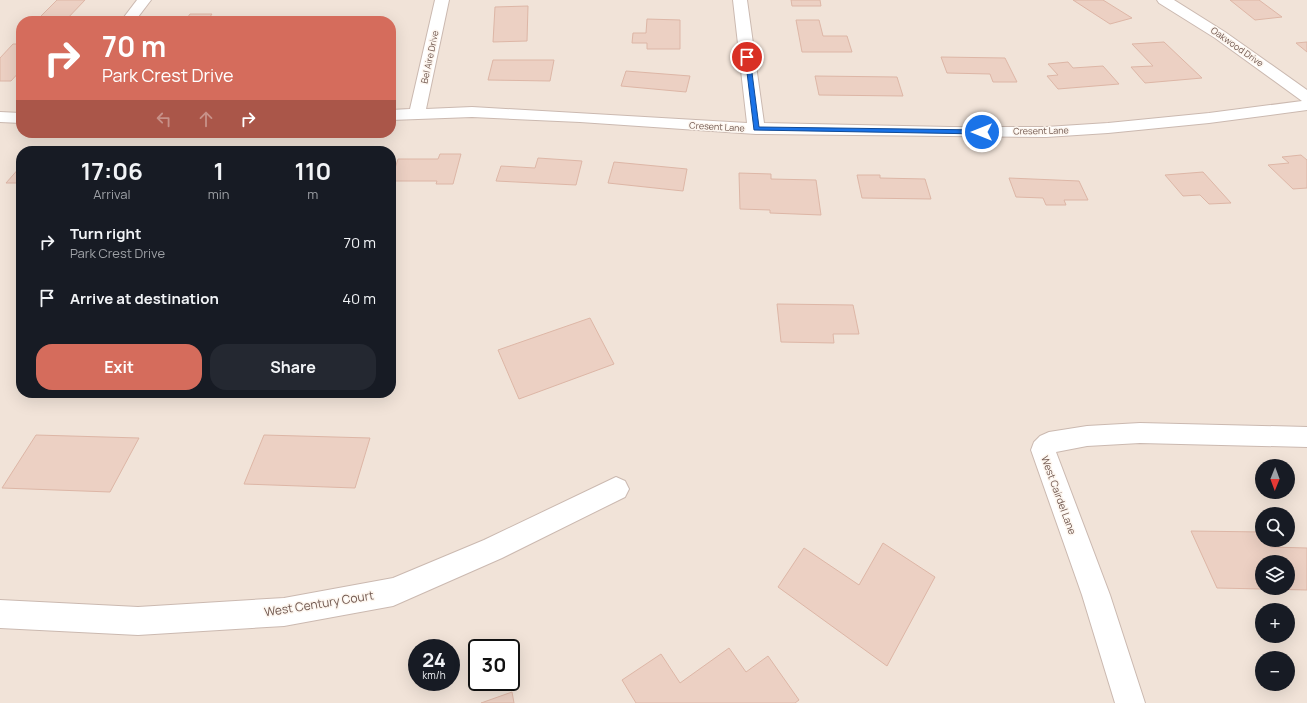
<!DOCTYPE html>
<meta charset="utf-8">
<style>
body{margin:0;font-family:Manrope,sans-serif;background:#242831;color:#f1f3f6;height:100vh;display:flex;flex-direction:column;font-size:15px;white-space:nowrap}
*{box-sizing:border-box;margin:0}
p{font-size:13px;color:#9ea1a6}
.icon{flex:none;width:22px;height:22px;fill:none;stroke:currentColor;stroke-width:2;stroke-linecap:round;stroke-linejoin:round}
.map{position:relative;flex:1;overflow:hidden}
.drawer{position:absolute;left:16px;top:146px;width:380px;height:252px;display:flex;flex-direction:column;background:#171b24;border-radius:16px;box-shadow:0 4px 16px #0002}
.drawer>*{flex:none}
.hud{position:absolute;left:16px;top:16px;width:380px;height:122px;border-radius:16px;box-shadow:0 4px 16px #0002;background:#d56c5c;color:#fff;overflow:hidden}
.needle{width:26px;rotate:181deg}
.buttons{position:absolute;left:1255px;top:459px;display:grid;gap:8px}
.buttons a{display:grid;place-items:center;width:40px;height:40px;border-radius:50%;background:#171b24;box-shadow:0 4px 16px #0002;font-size:20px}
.speed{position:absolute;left:408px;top:639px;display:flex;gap:8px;font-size:20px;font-weight:700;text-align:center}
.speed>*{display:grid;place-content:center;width:52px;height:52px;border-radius:50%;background:#171b24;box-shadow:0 4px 16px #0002;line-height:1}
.speed small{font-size:10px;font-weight:400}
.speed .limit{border:2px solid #111;border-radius:6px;background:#fff;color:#111}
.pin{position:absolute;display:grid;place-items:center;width:34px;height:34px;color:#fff;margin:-17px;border:2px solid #fff;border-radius:50%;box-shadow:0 1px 4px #0007}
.me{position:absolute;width:44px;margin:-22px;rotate:270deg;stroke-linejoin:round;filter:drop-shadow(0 0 3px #0008)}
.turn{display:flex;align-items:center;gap:14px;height:84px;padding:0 20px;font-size:18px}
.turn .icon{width:52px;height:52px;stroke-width:2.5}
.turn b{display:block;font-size:28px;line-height:34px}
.lanes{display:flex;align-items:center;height:38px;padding:0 20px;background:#0003;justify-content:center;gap:20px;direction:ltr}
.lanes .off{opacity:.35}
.eta{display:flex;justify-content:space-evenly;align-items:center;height:68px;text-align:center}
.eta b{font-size:24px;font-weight:700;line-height:28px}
.cta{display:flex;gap:8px;margin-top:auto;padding:8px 20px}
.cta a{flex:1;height:46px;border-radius:16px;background:#d56c5c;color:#fff;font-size:16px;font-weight:700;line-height:46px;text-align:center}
.cta a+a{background:#242831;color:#f1f3f6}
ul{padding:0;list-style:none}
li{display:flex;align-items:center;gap:12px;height:56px;padding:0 20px}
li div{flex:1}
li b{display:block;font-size:15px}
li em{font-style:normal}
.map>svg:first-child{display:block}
.residential{fill:#f1e3d8;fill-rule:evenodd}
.building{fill:#ecd0c3;stroke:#ddb6a6;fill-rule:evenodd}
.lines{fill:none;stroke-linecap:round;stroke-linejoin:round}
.street-casing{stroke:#cbb9b0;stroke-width:2}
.street{fill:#fff;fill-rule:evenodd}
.route{fill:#1a73e8;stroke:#114b97}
.labels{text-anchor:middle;stroke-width:3;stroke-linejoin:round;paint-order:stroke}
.far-street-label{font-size:9px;fill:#71584f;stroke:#fdf6ef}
.street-label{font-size:10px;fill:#71584f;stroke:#fdf6ef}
.near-street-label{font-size:12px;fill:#71584f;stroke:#fdf6ef}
</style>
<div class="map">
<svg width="1307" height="703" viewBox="0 0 1307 703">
<rect width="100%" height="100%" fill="#faf2e9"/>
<path class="residential" d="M0 0H1307V703H0ZM21 21H391V133H21ZM21 151H391V393H21ZM1262 466H1288V492H1262ZM1262 514H1288V540H1262ZM1262 562H1288V588H1262ZM1262 610H1288V636H1262ZM417 648H451V682H417ZM477 648H511V682H477ZM1262 658H1288V684H1262Z"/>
<g class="building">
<path d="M57 0H85L65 21H36Z"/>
<path d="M791 0H820L821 6H792Z"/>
<path d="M1073 0H1103L1132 18 1110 24Z"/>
<path d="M1230 0H1259L1282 17 1255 20Z"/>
<path d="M528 6 527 41 493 42 495 7Z"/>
<path d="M190 14H212L207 21H185Z"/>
<path d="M647 19 680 20V49H647V43H632L633 33H646Z"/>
<path d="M796 20H819L823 36H847L852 52H802Z"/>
<path d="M1164 42 1202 78 1145 83 1131 67 1153 66 1132 44Z"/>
<path d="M1307 42V52L1296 43Z"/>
<path d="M13 44H21V70L11 81H0V58Z"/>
<path d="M941 57 1005 58 1017 82H993L990 74 947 73Z"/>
<path d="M493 60H554L550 81 488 80Z"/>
<path d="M1068 62 1073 68 1103 66 1119 84 1058 89 1047 76 1058 75 1048 64Z"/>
<path d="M626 71 690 76 686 92 621 86Z"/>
<path d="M815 76 897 77 903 96 819 95Z"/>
<path d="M440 154H461L453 184H436L437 181H391L398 159H438Z"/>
<path d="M1301 155 1307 160V188L1293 189 1268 165 1289 163 1282 157Z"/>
<path d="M538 158 582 161 576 185 496 181 501 166 535 168Z"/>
<path d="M614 162 687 169 683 191 608 183Z"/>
<path d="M21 166V183H6Z"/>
<path d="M1203 172 1231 203 1209 204 1200 195 1183 196 1165 175Z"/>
<path d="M739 173 771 174V179L816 180 821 215 770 213V210L740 209Z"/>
<path d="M857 175H880V178L925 179 931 199 862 198Z"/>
<path d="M1009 178 1079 181 1088 200H1064L1066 205H1046L1043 198 1016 197Z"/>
<path d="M777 304 853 305 859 334H833L834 343 781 342Z"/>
<path d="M590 318 614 364 519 399 498 350Z"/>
<path d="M36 435 139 438 110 492 2 488Z"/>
<path d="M264 435 370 438 355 488 244 484Z"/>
<path d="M1191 531 1262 532V540H1268L1271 547 1307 548V590L1217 588ZM1262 562H1288V588H1262Z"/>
<path d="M883 543 935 577 887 666 778 587 804 548 859 585Z"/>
<path d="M729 648 746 672 768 656 799 700 795 703H636L622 680 661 654 680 683Z"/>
<path d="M512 692 514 703H481Z"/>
</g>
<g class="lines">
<defs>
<g id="street">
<path d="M137 0H151L135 21H121Z"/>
<path d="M435 0H449L426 109 472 107 747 123 733 0H747L764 123 950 127H1046L1108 123 1209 113 1302 101 1215 38 1159 3 1157 0H1174L1225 32 1307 90V110L1209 123 1108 133 1046 137 756 134 580 122 472 117 391 120V110L410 109Z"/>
<path d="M0 112 21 113V123L0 122Z"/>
<path d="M1140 423 1307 427V447L1140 443 1087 446 1056 452 1110 595 1145 703H1115L1082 595 1031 450 1034 442 1040 436 1049 432 1087 426Z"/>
<path d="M616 477 625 481 629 489 625 497 502 558 393 606 284 626 138 635 0 628V600L138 607 284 598 393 578 484 540Z"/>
</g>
</defs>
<use href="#street" class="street-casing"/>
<use href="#street" class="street"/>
</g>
<path class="route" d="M745 56 750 57 759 127 982 130 986 132 982 134 754 130Z"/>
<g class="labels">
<g class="far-street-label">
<text transform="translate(1237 47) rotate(35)" y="3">Oakwood Drive</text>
<text transform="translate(430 57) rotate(-78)" y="3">Bel Aire Drive</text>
<text transform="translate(717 127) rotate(3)" y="3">Cresent Lane</text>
<text transform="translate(1041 131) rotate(-1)" y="3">Cresent Lane</text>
</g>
<g class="street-label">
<text transform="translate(1059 495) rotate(70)" y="4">West Cairdel Lane</text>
</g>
<g class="near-street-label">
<text transform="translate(319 604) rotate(-9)" y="4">West Century Court</text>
</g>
</g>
</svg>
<div class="buttons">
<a><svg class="needle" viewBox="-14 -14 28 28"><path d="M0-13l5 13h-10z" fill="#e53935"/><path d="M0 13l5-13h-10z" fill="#9ea1a6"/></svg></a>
<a><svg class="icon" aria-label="search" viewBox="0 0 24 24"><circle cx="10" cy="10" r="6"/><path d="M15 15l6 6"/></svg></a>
<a><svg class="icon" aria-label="layers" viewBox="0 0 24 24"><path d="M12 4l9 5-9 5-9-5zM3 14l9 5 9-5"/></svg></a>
<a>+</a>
<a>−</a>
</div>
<div class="speed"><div>24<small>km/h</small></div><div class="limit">30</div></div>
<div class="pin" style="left:747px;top:57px;background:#d93025"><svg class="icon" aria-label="arrive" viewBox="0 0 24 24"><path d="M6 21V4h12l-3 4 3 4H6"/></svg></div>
<svg class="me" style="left:982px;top:132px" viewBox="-20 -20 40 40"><circle r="17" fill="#1a73e8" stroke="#fff" stroke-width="3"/><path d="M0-11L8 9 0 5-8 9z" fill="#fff"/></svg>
<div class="hud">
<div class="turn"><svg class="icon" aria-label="right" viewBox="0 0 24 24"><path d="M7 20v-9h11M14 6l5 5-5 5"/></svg><div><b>70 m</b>Park Crest Drive</div></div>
<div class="lanes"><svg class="icon off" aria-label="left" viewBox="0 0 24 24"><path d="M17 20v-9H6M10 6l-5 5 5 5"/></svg><svg class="icon off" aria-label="ahead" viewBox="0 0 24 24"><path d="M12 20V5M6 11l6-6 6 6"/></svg><svg class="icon" aria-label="right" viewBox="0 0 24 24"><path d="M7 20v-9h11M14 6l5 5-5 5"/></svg></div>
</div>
<section class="drawer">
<div class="eta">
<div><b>17:06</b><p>Arrival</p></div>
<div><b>1</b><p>min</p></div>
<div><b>110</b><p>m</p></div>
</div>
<ul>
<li><svg class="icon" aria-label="right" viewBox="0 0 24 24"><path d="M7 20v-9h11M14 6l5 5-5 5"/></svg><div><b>Turn right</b><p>Park Crest Drive</p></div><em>70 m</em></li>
<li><svg class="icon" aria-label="arrive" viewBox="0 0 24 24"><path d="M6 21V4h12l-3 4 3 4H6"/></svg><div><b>Arrive at destination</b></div><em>40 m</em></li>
</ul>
<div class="cta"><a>Exit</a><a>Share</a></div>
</section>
</div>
